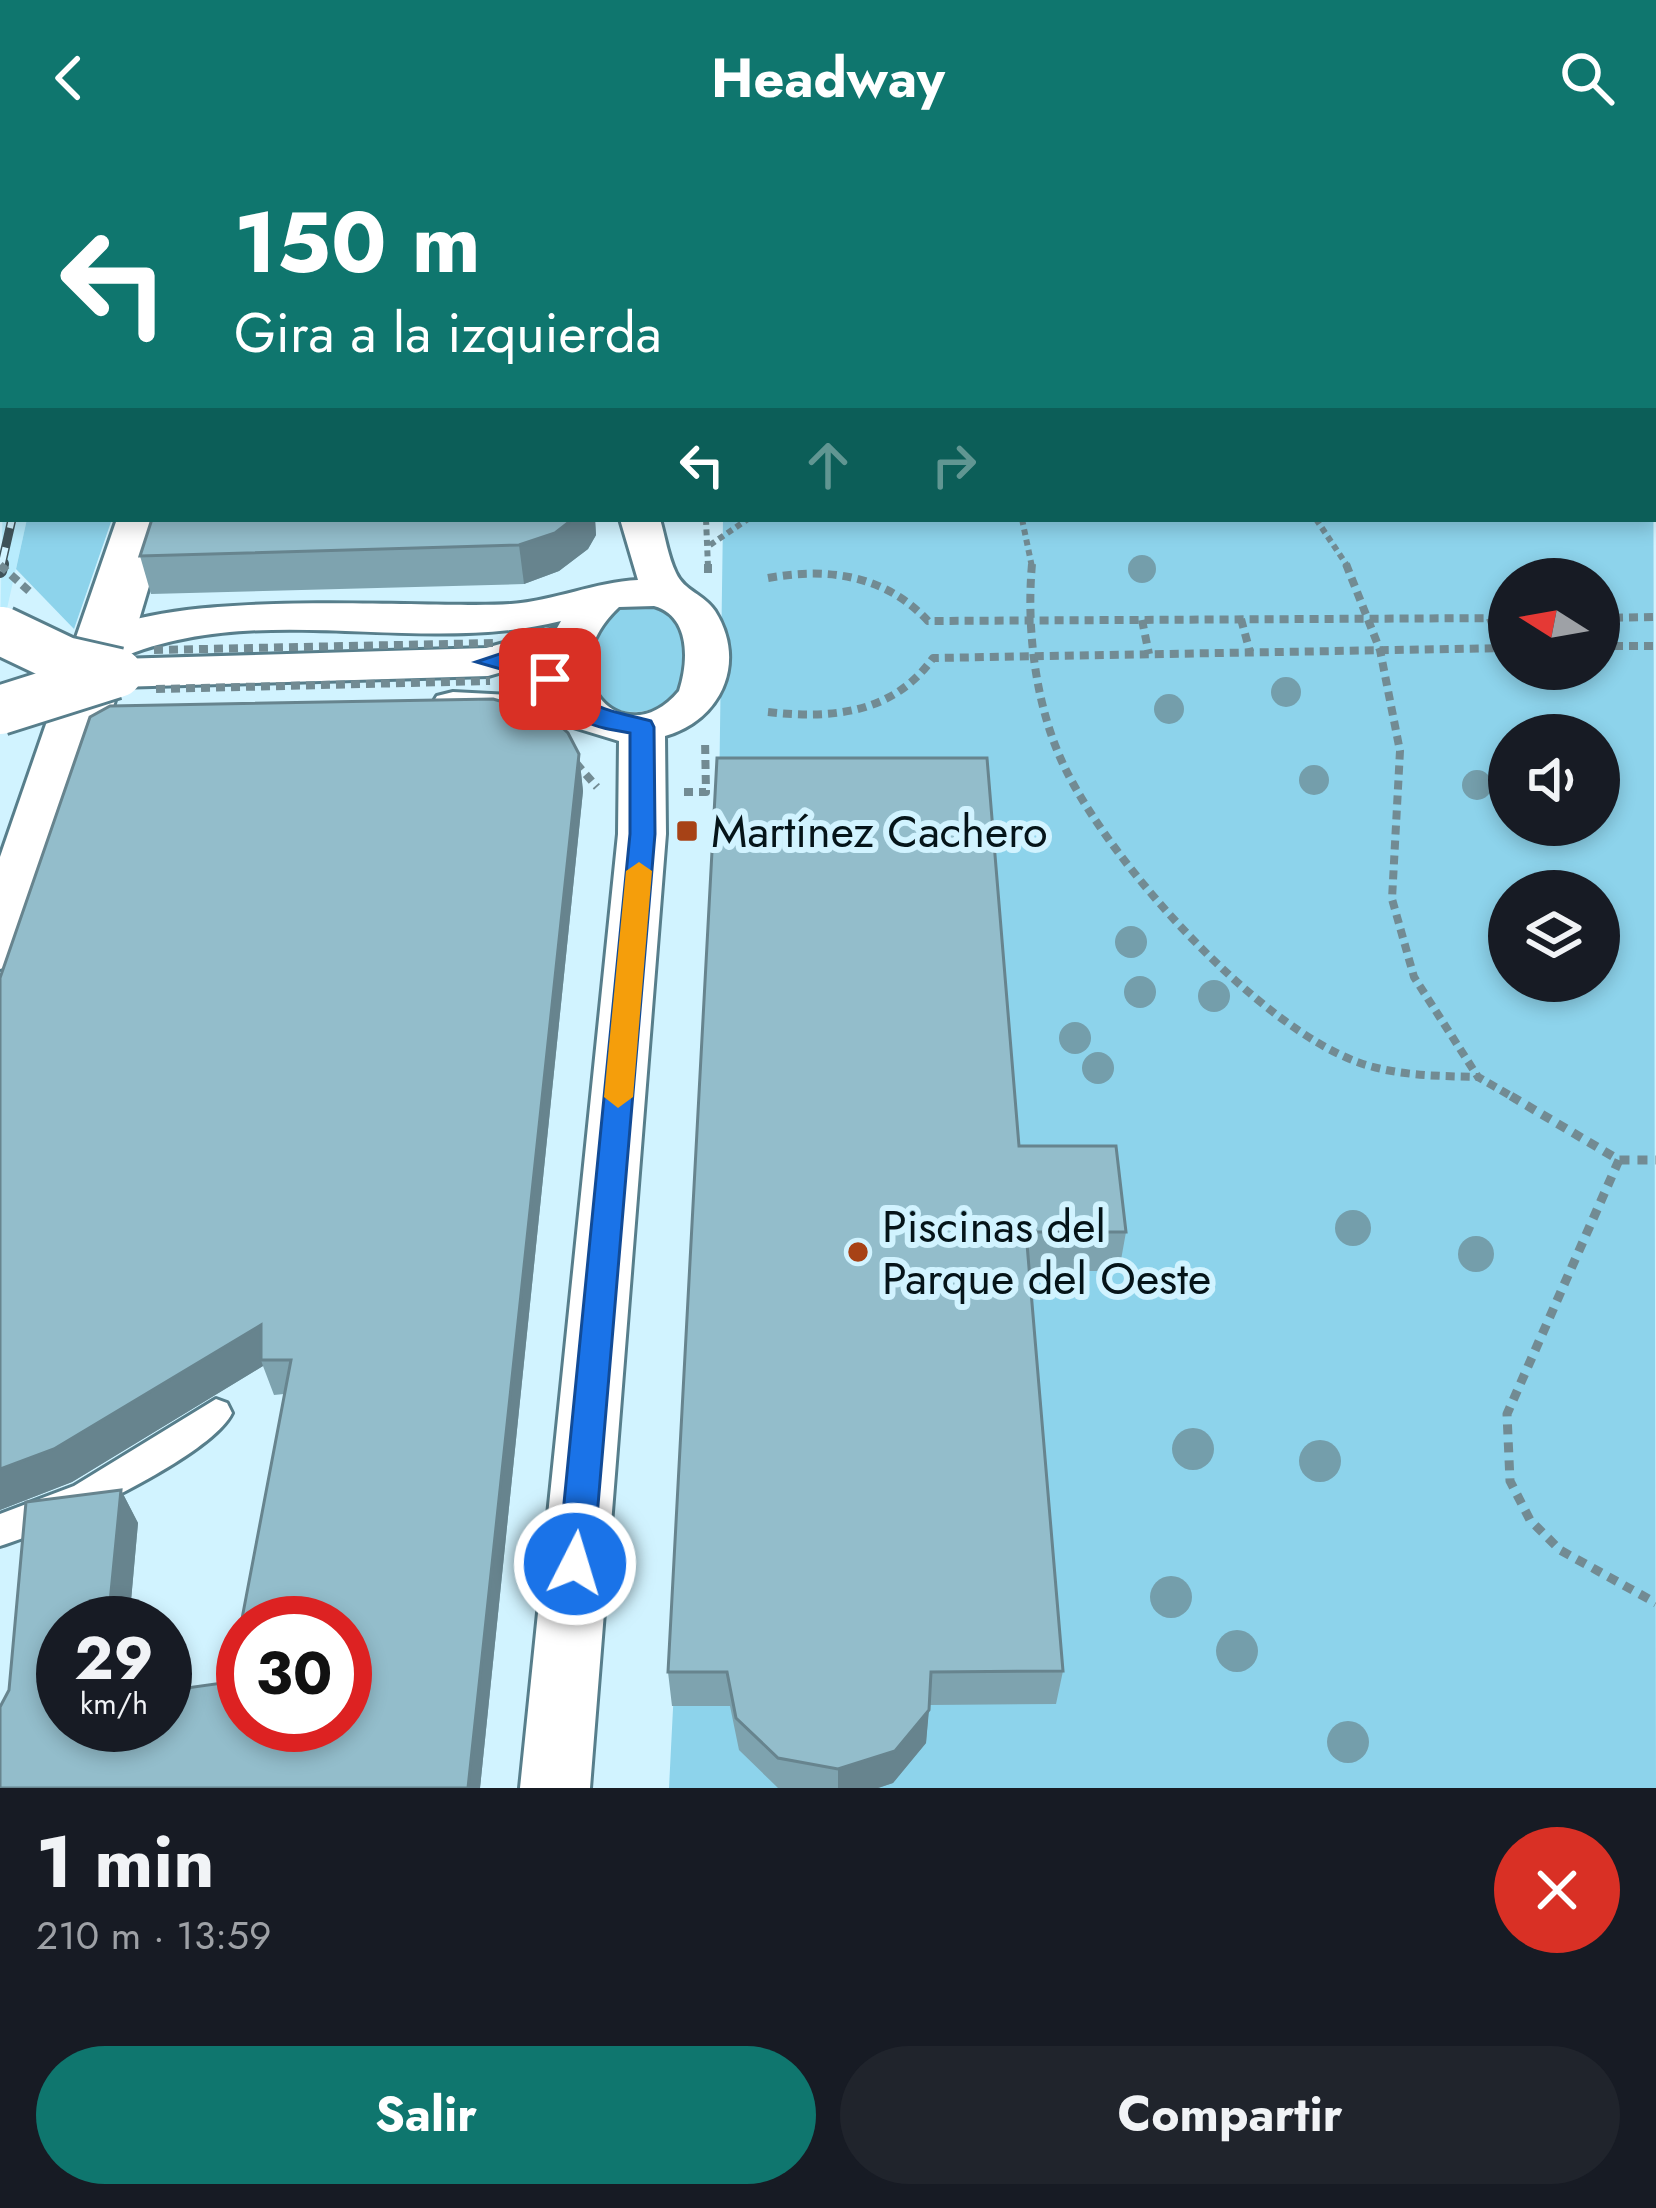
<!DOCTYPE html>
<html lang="es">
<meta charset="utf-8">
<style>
body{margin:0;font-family:Jost,sans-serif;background:#20242c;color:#f1f3f6;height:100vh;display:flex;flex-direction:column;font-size:45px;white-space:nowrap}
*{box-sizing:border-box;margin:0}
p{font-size:39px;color:#9ea1a6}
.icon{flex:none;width:66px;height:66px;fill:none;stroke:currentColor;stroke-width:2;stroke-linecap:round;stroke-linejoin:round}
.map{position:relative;height:1632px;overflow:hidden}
.sheet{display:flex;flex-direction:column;background:#171b24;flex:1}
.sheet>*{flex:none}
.banner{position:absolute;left:0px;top:0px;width:1656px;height:366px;box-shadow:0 6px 18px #0003;background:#0f766e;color:#fff;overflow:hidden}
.needle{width:78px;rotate:281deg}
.buttons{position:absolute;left:1488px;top:402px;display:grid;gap:24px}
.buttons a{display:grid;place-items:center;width:132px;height:132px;border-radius:50%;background:#171b24;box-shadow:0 6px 18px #0003;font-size:60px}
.speed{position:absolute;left:36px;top:1440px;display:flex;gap:24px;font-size:60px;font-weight:700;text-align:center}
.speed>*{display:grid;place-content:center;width:156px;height:156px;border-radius:50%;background:#171b24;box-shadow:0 6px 18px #0003;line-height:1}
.speed small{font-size:30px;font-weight:400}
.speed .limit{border:18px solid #d22;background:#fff;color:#111}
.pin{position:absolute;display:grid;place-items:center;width:102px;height:102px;color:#fff;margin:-51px;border-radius:24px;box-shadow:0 6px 18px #0006}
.me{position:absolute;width:132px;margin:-66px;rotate:5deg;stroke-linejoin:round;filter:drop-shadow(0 0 9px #0008)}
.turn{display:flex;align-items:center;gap:42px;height:252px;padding:0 36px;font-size:54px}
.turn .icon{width:156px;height:156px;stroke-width:2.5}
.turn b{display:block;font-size:84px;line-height:102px}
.lanes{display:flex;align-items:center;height:114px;padding:0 36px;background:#0003;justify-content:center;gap:60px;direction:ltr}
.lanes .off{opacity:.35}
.round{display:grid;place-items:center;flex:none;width:126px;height:126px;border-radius:63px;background:#20242c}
.summary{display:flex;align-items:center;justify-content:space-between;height:204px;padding:0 36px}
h1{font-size:72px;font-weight:700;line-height:90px}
.button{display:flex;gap:24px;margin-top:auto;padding:24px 36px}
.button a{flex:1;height:138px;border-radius:72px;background:#0f766e;color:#fff;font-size:48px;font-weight:700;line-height:138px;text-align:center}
.button a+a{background:#20242c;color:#f1f3f6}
header{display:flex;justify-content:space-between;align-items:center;height:156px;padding:0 36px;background:#0f766e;color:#fff;font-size:54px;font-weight:700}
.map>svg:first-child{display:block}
.built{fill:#b8ecfd}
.green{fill:#8dd3eb;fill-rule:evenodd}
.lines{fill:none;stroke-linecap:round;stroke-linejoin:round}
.service-casing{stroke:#577e8b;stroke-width:6}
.minor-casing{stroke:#577e8b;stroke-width:6}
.secondary-casing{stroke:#577e8b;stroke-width:6}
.path-far2{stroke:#728b93;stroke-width:6;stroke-dasharray:6 4.5;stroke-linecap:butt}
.path-far1{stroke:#728b93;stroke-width:8;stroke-dasharray:9 6;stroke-linecap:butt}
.path{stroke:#728b93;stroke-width:9;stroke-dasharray:10 8;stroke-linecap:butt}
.service{fill:#fff;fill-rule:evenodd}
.minor{fill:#fff;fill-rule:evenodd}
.secondary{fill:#fff;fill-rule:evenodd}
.rail-far1-casing{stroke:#3f535a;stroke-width:9}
.rail-casing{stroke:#3f535a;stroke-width:14}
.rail-far1{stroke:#d1f3ff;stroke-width:6;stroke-dasharray:20;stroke-linecap:butt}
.rail{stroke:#d1f3ff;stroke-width:9;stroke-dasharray:26;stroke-linecap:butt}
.minor-bridge-casing{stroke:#577e8b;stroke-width:54;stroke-linecap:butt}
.path-bridge{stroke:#728b93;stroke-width:8;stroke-dasharray:9 6;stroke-linecap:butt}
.minor-bridge{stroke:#fff;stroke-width:48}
.tree{fill:#749eab}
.wall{fill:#7ea3af;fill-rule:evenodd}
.shaded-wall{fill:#67848e}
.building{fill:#93bdcb;stroke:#67848e;stroke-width:3;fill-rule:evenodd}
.route{fill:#1a73e8;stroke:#114b97;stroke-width:3;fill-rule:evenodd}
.slow{fill:#f59e0b}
.poi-dot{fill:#a74216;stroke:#d1f3ff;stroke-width:4.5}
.labels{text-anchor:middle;stroke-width:12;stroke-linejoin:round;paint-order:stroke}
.poi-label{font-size:45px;fill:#051419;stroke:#d1f3ff;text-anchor:start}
</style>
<header><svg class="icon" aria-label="back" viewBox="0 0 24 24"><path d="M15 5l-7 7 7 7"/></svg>Headway<svg class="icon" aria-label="search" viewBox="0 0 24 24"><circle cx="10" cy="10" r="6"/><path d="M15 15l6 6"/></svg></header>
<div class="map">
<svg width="1656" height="1632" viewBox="0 0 1656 1632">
<rect width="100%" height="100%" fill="#d1f3ff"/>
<path class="built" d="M3 333V363H27L0 484Z"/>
<g class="green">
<path d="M597 0H1126L1134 3H598Z"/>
<path d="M1223 0H1652L1656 12V104L1653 3Z"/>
<path d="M1653 133 1656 1632H669L719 643 723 363H1653ZM1509 423H1599V513H1509ZM1509 579H1599V669H1509ZM1509 735H1599V825H1509Z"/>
<path d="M27 363H112L74 473 16 413Z"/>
<path d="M629 451C689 449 695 485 679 536 652 561 624 562 593 542 587 503 583 464 629 451Z"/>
</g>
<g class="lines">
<defs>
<path id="service" d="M216 1243 227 1247 232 1257C211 1301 50 1375 0 1390V1358L74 1330Z"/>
<g id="minor">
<path d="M0 0H20L3 3 0 16Z"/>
<rect x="541" y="0" width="32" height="3"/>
<path d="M1162 0H1201L1203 3H1164Z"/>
<rect x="1653" y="107" width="3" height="21"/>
<path d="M620 363H660C665 380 668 401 676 417 684 435 704 438 715 455 748 507 720 565 665 580L666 678 590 1632H520L618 678 619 585 573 571 453 564 437 560 431 550 437 540 453 536 551 541 547 503 488 520 118 531 102 527 96 517 102 508 84 505 77 495C123 426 429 454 511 448 554 445 595 426 638 424ZM654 450C690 460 689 504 679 535 624 601 546 519 619 451ZM561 465 557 472 486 492 118 503C259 442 417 501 561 465Z"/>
</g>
<path id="secondary" d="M117 363H169L110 561 33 789 23 806 0 813V701Z"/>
</defs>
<use href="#service" class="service-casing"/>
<use href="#minor" class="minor-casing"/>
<use href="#secondary" class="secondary-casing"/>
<g class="path-far2">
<path d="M706 363 708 411"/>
<path d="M1022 363 1032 411"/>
<path d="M1316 363 1348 411"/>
<path d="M710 389 748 363"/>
</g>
<g class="path-far1">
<path d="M708 408V421"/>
<path d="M1032 408C1026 475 1036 554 1066 614 1113 710 1258 871 1360 907 1398 920 1439 920 1478 921"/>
<path d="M1346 408 1380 494 1400 595 1392 743 1414 821 1478 921 1516 943"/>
<path d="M768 422C828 411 885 419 928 465L1509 462"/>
<path d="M1490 462 1501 492"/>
<path d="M1599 462 1656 461"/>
<path d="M1241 463 1250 496"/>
<path d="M1142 464 1149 498"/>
<path d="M1599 490H1656"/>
<path d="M768 556C832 563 893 558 933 502L1509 492"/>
<path d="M576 607 597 631"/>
<path d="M684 636H706L705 583"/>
</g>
<g class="path">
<path d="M1511 940 1619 1004H1656"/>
<path d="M1619 1004 1507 1258 1510 1325 1530 1364 1560 1394 1656 1447"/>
</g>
<use href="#service" class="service"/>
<use href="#minor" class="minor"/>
<use href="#secondary" class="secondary"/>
<defs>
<path id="rail-far1" d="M1 411 12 363"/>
<path id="rail" d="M0 415 2 408"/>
</defs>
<use href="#rail-far1" class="rail-far1-casing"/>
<use href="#rail" class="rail-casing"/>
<use href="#rail-far1" class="rail-far1"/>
<use href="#rail" class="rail"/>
<defs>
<g id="minor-bridge">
<path d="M2 475 65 505 118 517"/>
<path d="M0 554 114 518"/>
</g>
</defs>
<use href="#minor-bridge" class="minor-bridge-casing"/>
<g class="path-bridge">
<path d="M0 409 30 436"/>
<path d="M154 494 494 487"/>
<path d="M156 533 490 525"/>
</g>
<use href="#minor-bridge" class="minor-bridge"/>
</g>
<g class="tree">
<circle cx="1142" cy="413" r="14"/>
<circle cx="1286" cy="536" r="15"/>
<circle cx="1169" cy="553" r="15"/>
<circle cx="1314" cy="624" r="15"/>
<circle cx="1477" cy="629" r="15"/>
<circle cx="1131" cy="786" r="16"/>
<circle cx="1140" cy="836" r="16"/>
<circle cx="1214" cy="840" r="16"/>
<circle cx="1075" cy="882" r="16"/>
<circle cx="1098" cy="912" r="16"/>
<circle cx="1353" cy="1072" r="18"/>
<circle cx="1476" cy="1098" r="18"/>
<circle cx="1193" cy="1293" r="21"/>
<circle cx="1320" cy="1305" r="21"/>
<circle cx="1171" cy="1441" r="21"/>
<circle cx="1237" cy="1495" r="21"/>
<circle cx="1348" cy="1586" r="21"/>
</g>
<g class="wall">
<path d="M152 363H595L596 379 588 393 559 415 524 428 151 438 140 400Z"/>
<path d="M493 543 548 559 568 577 579 598 583 635 480 1632H0V1551L9 1534 26 1346 121 1334 138 1367 129 1467H63V1569H165V1535L230 1526 284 1238 274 1239 263 1210 72 1326 0 1354V822L90 561 110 550ZM243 1467H345V1569H243Z"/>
<path d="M1019 990 1126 1076 1119 1115H1030L1063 1515 1056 1548 929 1549 926 1587 893 1627 878 1632H778L739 1594 730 1550H672L668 1516Z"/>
</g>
<g class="shaded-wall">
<path d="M573 363H595L596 379 588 393 559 415 524 428 519 389Z"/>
<path d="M579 598 583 635 480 1632H468Z"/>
<path d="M261 1169V1204L263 1210 72 1326 0 1354V1313Z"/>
<path d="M121 1334 138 1367 129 1467H108Z"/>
<path d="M929 1554 926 1587 893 1627 878 1632H838V1613Z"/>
</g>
<g class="building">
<path d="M163 0H524L525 3H162Z"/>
<path d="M152 363H573L555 377 519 389 140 400Z"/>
<path d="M493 543 548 559 568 577 579 598 468 1632H0V1551L9 1534 26 1346 121 1334 108 1467H63V1569H165V1535L230 1526 291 1204H261V1169L54 1293 0 1313V822L90 561 110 550ZM243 1467H345V1569H243Z"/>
<path d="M717 602H987L1019 990H1116L1126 1076H1026L1063 1515 931 1516 929 1554 895 1595 838 1613 778 1602 736 1562 727 1516H668Z"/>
</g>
<path class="route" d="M565 476 584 481C579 555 584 548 651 565L654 571 655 678 593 1408 588 1420 575 1424 563 1420 558 1408 630 678V577C593 571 570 567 557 529L476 506ZM560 492 558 517 515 505Z"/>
<path class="slow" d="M639 706 652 715 633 941 618 952 604 941 626 715Z"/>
<g class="poi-dot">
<rect x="675" y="663" width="24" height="24" rx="6"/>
<circle cx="858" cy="1096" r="12"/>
</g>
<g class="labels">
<g class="poi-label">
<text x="711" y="691">Martínez Cachero</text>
<text x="882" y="1086">Piscinas del<tspan x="882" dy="52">Parque del Oeste</tspan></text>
</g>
</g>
</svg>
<div class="buttons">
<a><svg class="needle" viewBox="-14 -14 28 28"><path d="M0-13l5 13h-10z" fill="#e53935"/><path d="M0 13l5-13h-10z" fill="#9ea1a6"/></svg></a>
<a><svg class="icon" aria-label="sound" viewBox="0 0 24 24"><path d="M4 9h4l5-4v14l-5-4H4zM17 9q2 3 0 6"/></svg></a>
<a><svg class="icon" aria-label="layers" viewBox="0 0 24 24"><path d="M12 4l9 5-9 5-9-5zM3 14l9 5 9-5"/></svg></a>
</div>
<div class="speed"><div>29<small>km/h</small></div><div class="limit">30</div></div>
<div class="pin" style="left:550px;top:523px;background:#d93025"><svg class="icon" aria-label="arrive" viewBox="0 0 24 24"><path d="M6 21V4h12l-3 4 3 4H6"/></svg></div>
<svg class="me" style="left:575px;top:1408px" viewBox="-20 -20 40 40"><circle r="17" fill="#1a73e8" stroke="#fff" stroke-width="3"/><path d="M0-11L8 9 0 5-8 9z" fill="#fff"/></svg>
<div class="banner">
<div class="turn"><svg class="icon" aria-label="left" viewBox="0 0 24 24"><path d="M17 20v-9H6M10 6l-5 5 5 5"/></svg><div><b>150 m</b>Gira a la izquierda</div></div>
<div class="lanes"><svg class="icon" aria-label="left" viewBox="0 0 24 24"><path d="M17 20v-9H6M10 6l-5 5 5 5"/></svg><svg class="icon off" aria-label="ahead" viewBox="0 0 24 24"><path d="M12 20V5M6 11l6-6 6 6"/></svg><svg class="icon off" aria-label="right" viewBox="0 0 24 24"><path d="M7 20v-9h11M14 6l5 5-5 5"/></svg></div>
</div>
</div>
<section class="sheet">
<div class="summary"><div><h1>1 min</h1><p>210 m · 13:59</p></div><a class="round" style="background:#d93025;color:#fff"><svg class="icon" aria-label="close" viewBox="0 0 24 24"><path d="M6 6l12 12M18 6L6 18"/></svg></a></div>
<div class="button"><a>Salir</a><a>Compartir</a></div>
</section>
